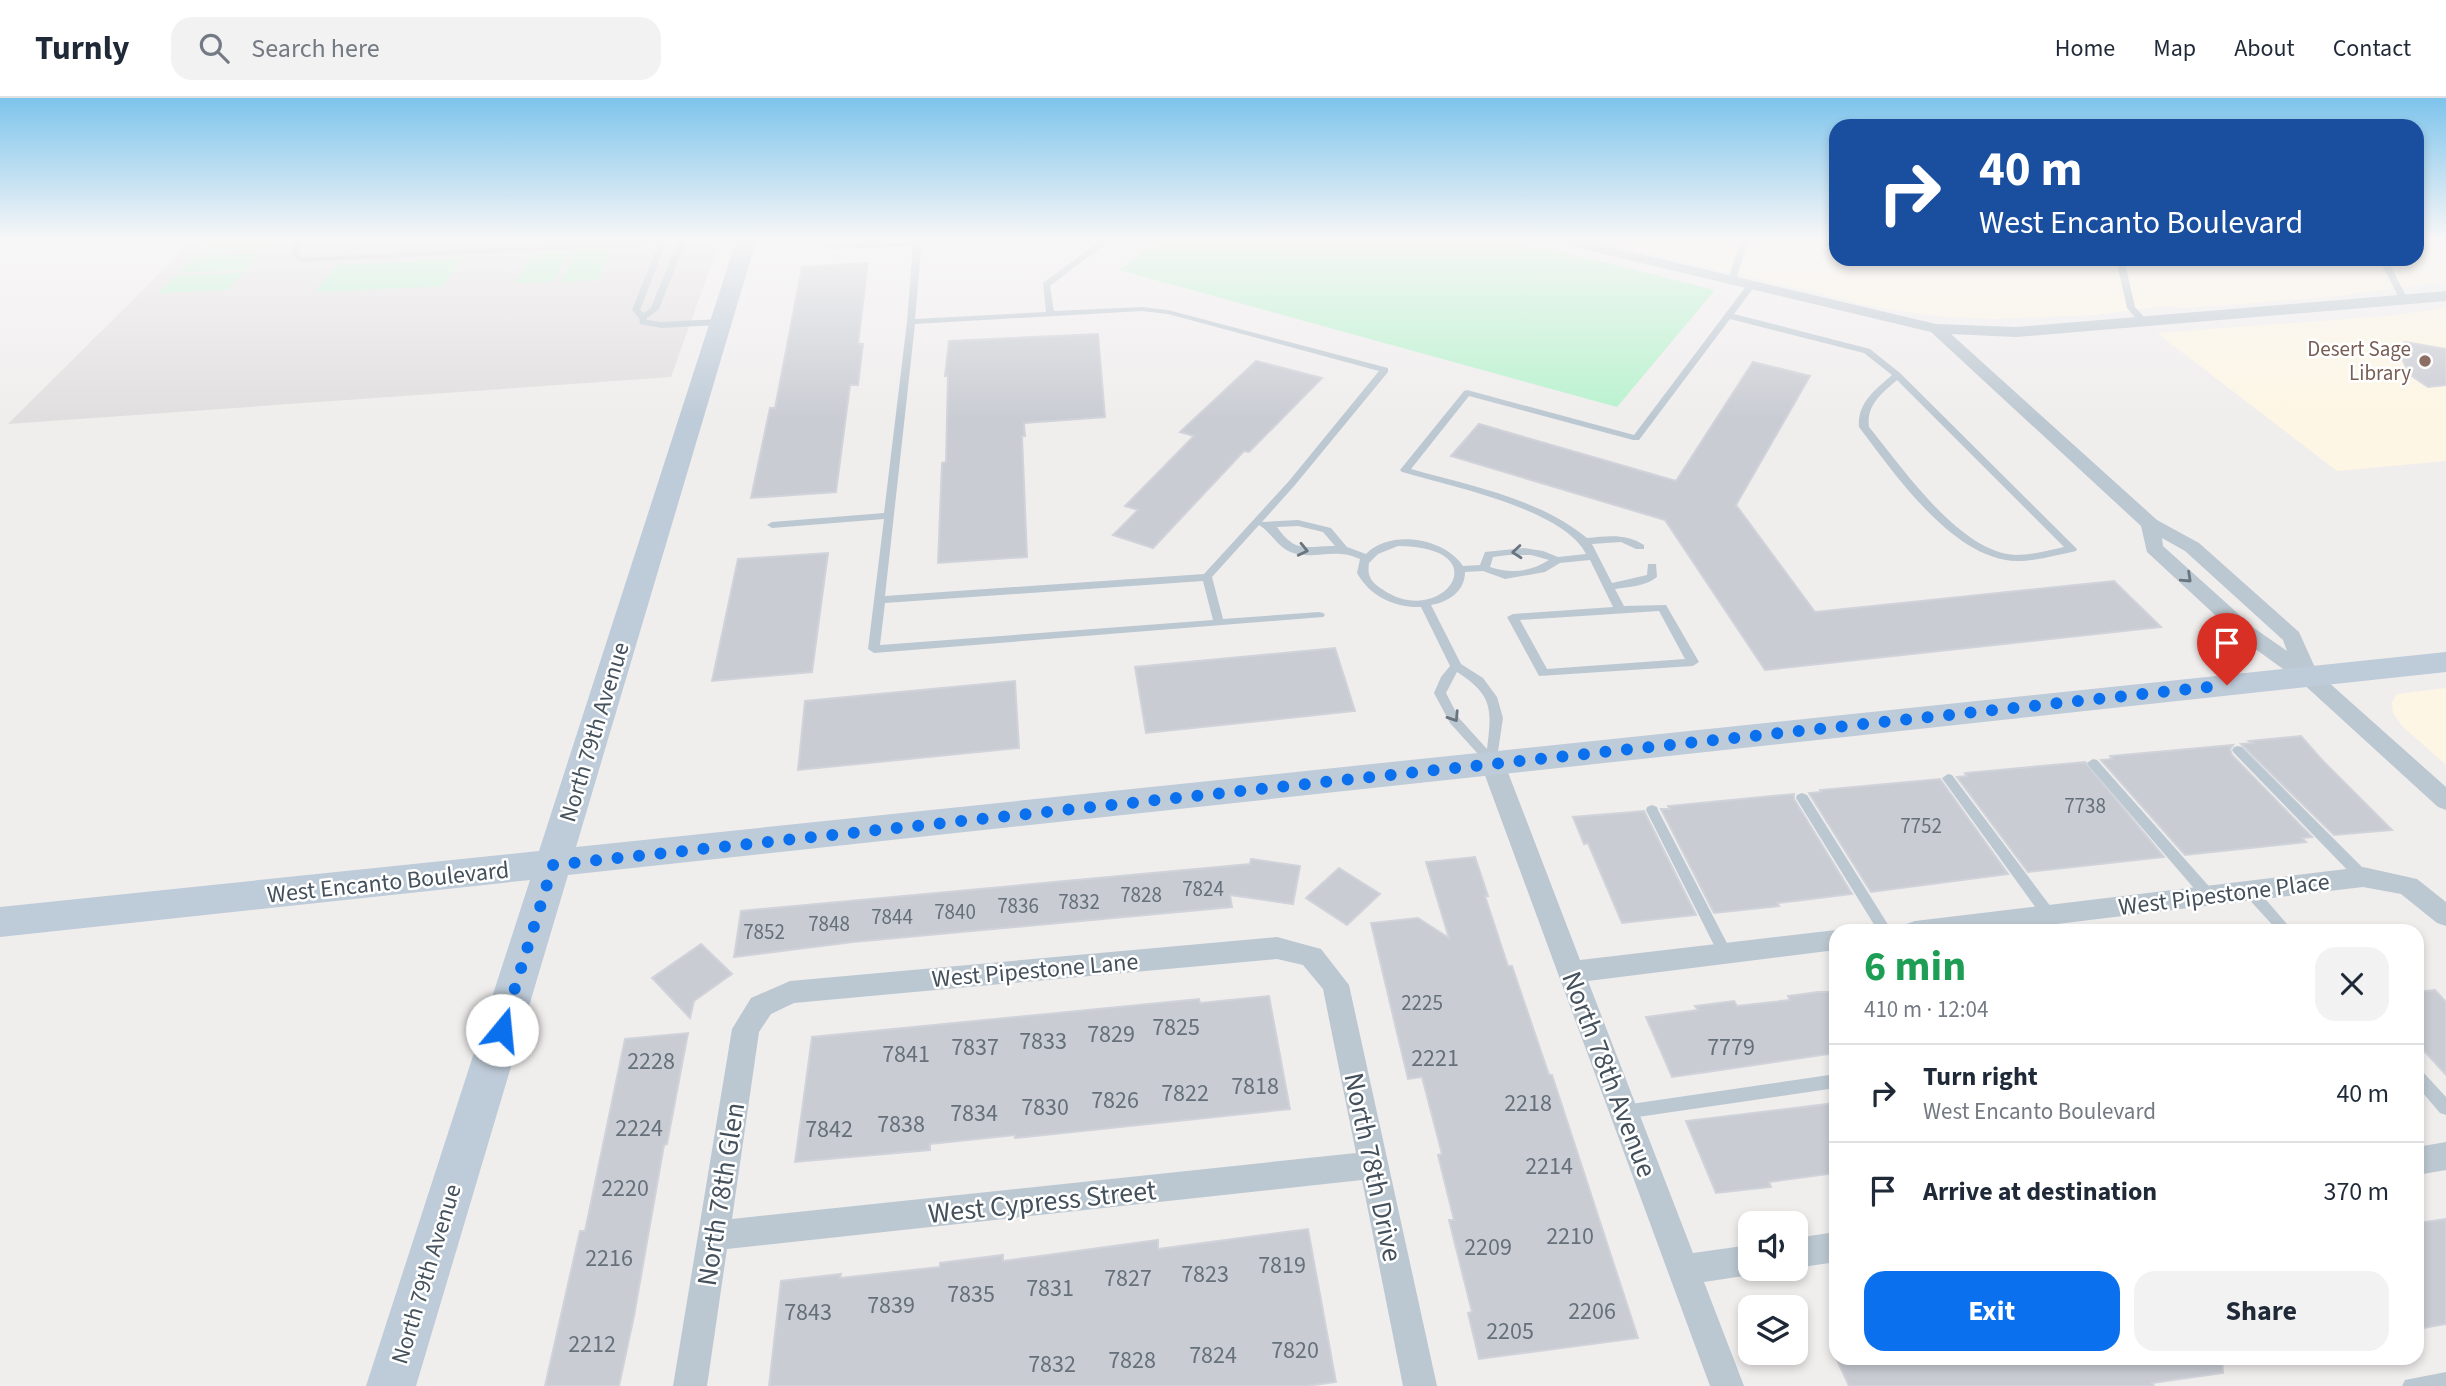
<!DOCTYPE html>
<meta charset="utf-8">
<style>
body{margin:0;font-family:"Source Sans 3",sans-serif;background:#f2f2f3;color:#1f2937;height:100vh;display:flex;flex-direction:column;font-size:26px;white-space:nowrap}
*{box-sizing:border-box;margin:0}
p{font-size:23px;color:#747a83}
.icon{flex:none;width:38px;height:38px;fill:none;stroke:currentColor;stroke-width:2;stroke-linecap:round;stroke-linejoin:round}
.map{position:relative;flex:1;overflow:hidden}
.side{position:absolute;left:1829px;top:826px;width:595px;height:441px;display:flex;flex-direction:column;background:#fff;border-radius:21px;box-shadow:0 4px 10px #0003}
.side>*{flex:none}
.banner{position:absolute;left:1829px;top:21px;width:595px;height:147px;border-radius:21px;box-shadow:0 4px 10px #0003;background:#1a4fa0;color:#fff;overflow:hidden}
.fabs{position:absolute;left:1738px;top:1113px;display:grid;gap:14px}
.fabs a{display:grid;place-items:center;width:70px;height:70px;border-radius:14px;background:#fff;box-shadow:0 4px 10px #0003;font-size:35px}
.pin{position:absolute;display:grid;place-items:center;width:60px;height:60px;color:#fff;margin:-72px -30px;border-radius:50% 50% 50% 0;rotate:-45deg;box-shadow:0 0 7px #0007}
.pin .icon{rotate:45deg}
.me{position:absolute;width:77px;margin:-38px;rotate:17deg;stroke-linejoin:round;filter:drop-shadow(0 0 5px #0008)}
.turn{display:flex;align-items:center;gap:24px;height:147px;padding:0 35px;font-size:32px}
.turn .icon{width:91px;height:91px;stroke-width:2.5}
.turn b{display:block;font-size:49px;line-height:60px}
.round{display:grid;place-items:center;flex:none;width:74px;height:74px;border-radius:21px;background:#f2f2f3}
.headline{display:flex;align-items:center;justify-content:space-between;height:119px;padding:0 35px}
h1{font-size:42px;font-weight:700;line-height:52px;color:#1e9e55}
.cta{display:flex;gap:14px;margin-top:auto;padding:14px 35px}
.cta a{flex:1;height:80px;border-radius:21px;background:#0a70ee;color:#fff;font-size:28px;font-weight:700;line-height:80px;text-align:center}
.cta a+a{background:#f2f2f3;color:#1f2937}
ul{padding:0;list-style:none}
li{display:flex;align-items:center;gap:21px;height:98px;padding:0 35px;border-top:2px solid #e0e1e3}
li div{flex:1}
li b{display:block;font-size:26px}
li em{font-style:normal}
header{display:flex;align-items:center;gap:42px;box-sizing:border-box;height:98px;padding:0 35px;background:#fff;border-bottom:2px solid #e0e1e3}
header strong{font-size:33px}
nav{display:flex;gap:38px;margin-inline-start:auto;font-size:24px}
.search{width:490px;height:63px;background:#f2f2f3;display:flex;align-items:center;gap:18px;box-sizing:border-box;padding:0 24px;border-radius:21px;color:#747a83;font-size:26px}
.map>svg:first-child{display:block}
.commercial{fill:#fdf6e4}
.education{fill:#e1dedf}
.green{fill:#b7f2cd}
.building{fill:#c9ccd3;stroke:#d1d3da;stroke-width:2}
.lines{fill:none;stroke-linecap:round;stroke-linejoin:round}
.lane{fill:#bcc8d1;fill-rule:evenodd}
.street{fill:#bcc8d1;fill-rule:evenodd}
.secondary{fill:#becbd8;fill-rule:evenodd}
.oneway{stroke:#68757f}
.route{stroke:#0a70ee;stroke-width:12;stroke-dasharray:0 21.6}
.education-dot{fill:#8d6e63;stroke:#fff;stroke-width:2.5}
.labels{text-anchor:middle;stroke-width:5;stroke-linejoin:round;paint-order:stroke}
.far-education-label{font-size:21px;fill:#785e54;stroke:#fff;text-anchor:end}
.number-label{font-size:21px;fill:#65707a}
.street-label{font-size:24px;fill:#44515c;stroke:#fff}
.near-number-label{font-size:24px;fill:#65707a}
.near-street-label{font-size:28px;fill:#44515c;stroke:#fff}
</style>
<header>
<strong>Turnly</strong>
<div class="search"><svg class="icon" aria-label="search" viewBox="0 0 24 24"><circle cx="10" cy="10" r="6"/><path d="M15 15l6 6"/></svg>Search here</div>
<nav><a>Home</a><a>Map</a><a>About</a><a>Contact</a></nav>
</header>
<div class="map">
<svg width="2446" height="1288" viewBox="0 0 2446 1288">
<rect width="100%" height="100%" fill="#f0eded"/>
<g class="commercial">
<path d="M1587 140H1836V161H2417V140H2446V184L2329 199 2186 210 2165 208 2096 217 1995 221 1945 219 1879 210Z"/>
<path d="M2446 210V363L2337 373 2157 235 2387 218Z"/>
<path d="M2446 590V667L2402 628 2393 615 2392 604 2397 596Z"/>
</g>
<path class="education" d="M195 140H721L671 279 8 326Z"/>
<g class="green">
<path d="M208 140H278L276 150 196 154Z"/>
<path d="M1160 140H1508L1715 192 1617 309 1119 172Z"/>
<path d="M611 151 599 182 561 184 574 153Z"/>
<path d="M570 154 554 183 515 185 532 156Z"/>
<path d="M261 155 246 172 177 175 194 158Z"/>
<path d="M461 161 443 188 315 194 336 167Z"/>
<path d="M244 174 228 192 158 195 175 178Z"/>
</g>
<g class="building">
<path d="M868 165 858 246H863L858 287H850L836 394 751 400 770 310H775L802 169Z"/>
<path d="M1098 236 1105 319 1024 325 1025 338H1022L1027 459 938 465 942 365 946 364 948 278H945L949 243Z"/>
<path d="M2405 244 2446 251V287L2428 289 2409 276 2396 247 2408 249Z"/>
<path d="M1256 263 1322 280 1249 354 1244 353 1153 450 1113 437 1138 412 1125 408 1194 338 1180 334Z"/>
<path d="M1753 264 1810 278 1736 407 1815 514 2114 483 2161 529 1765 572 1665 422 1451 358 1479 326 1676 383Z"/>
<path d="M828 455 812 574 712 583 738 461Z"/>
<path d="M1335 550 1355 613 1146 635 1135 569Z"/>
<path d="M1015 583 1019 650 798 672 805 603Z"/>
<path d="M2301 638 2322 662 2392 732 2334 737 2241 646 2252 645 2249 643Z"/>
<path d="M2233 647 2230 651 2232 657 2312 739 2302 740 2306 744 2185 757 2101 662 2112 661 2110 658Z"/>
<path d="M2085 664 2164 759 2028 774 1957 679 1967 678 1965 675Z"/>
<path d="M1940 681 2008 776 1871 794 1809 695 1821 694 1820 692Z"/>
<path d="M1794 696V701L1852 796 1777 805 1779 808 1714 815 1661 711H1670L1668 708Z"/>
<path d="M1644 713 1696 817 1622 825 1588 745 1584 746 1573 719Z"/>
<path d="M1475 759 1488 798H1485L1508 868H1512L1549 977H1552L1638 1240 1479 1261 1468 1215 1472 1214 1449 1122H1454L1438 1057 1442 1056 1422 979 1408 981 1371 825 1418 820 1449 840 1426 764Z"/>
<path d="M1251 761 1300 768 1293 806 1230 797 1232 809 853 844 734 859 741 813 1250 766Z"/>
<path d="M1339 770 1380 796 1347 827 1306 800Z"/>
<path d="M701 846 732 876 694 903 690 920 652 880Z"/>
<path d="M2435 892 2446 904V977L2417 945V894Z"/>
<path d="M1818 894H1836V955L1707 974 1672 979 1646 919 1698 912 1695 908 1734 903 1737 908 1790 902 1788 898Z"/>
<path d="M1269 898 1290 1011 1015 1040V1037L930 1046V1052L795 1064 812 939 1199 901 1200 905Z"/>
<path d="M688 935 667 1046 664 1047 634 1218 619 1288H545L580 1133H585L625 941Z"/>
<path d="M1836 1005V1075L1769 1084 1771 1089 1716 1095 1686 1023Z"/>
<path d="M2446 1121V1226L2417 1231V1125Z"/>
<path d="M1308 1131 1336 1284 1306 1288H769L781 1183 841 1176 840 1180 940 1169V1165L1003 1157V1163L1158 1142V1151Z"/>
<path d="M1836 1260H2222L2223 1275 2152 1285 2154 1288H1849Z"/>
</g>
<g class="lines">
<g class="lane">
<path d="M294 140H302L299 156 303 160 668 140 640 212 644 215 651 210 679 140H687L659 211 647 220V222L661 224 720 221 724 224 720 227 661 230 640 226 639 220 632 212 658 147 301 164 291 157Z"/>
<path d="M914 140H922L915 221 1046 214 1043 185 1104 140H1113L1050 188 1054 213 1142 209 1168 212 1388 270V274L1295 387 1262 424 1298 422 1331 430 1347 449 1366 456C1391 431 1444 440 1463 468L1480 467 1485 454 1524 450 1543 453 1558 459 1586 456C1564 411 1449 388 1402 374L1400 372 1464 293 1467 292 1634 337 1747 187H1750L1754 189 1734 216 1870 251 1900 275 2077 451 2076 453C2057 457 2036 463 2017 463 1953 462 1894 375 1859 329 1857 305 1875 292 1892 277L1864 255 1730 221 1639 342H1633L1469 298 1411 371C1471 388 1538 400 1587 440 1607 438 1626 435 1644 447V451H1636L1621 444 1592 446 1612 485 1647 477 1648 466H1656L1657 479C1646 488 1629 489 1615 491L1624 508 1666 507 1699 564 1693 568 1539 578 1507 519 1513 516 1613 509 1590 462 1560 465 1545 474 1505 481 1483 473 1465 474C1465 493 1449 504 1431 507L1461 566 1483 580 1497 599 1503 620 1496 667H1488L1450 625 1434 595 1441 579 1450 568 1421 509C1394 510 1370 498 1357 475L1360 461C1334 449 1316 462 1293 455 1278 450 1272 435 1259 427L1212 479 1223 521 1319 514 1323 515 1325 517 1323 519 874 555 868 551 884 421 772 430 767 427 772 424 884 415 907 224 913 148 832 151 828 149 832 147 914 144ZM1142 213 1168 216 1379 273 1289 383 1204 476 885 498 915 226ZM1897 282 2064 449C2049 452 2032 457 2016 457 1960 455 1902 369 1869 329 1866 307 1882 295 1897 282ZM1298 428 1323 434 1335 448C1306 448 1296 456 1277 429ZM1398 448C1503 449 1440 533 1382 491 1371 484 1367 478 1369 465L1378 456ZM1508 457H1531L1549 462C1530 474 1511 476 1490 469L1493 459ZM1203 483 1213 522 880 547 885 505ZM1659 513 1685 561 1547 571 1520 522ZM1457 574C1493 597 1492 611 1487 651L1459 620 1446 595Z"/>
<path d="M1741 140H1749L1735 185 1731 187 1727 185Z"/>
<path d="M2116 161H2124L2135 209 2146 221V225H2140L2127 210Z"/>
<path d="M2379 161H2387L2408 202 2407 204 2400 202Z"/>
<path d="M2238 648 2242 649 2368 775 2370 779 2368 783H2358L2234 655 2232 652 2234 649Z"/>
<path d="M2093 661 2097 662 2214 794 2216 798 2214 802 2209 803 2204 802 2089 668 2087 665Z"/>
<path d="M1948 676 1952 677 2054 813 2056 817 2054 821 2049 822 2044 821 1944 683 1942 680Z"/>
<path d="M1802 695 1807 697 1892 833H1878L1796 700 1797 697Z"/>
<path d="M1652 707 1657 709 1658 712 1730 851 1732 855 1730 859 1725 861 1720 859 1646 712 1647 709Z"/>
<path d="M2250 788 2255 789 2293 833H2278L2245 797 2243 793 2245 789Z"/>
<path d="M2417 971 2422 973 2446 999V1017L2440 1015 2417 988Z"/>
<path d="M1836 976V990L1624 1021 1618 1019 1616 1014 1618 1009 1624 1007Z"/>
<path d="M2446 1274V1288H2402L2405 1282Z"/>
</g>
<g class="street">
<path d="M1546 140H1572L1936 226 2016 229 2446 193V203L2016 239 1951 236 2157 422 2199 445 2299 534 2317 574 2446 689V712L2438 709 2300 583 2240 540 2147 454 2141 428 1931 234 1553 144ZM2162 440 2185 453 2283 542 2287 553 2254 530 2163 448Z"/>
<path d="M1492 656 1500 658 1504 664 1580 862 1836 832 1840 833H1836V852L1588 883 1693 1155 1750 1147V1171H1762L1750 1177 1704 1184 1744 1288H1710L1480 664 1484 658Z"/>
<path d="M2363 769 2417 781 2446 804V828L2437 825 2401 796 2363 789 2000 833H1902L1906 826 1915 823Z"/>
<path d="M1277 839 1321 851 1349 887 1437 1288H1403L1362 1082 727 1151 707 1288H673L732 931 751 900 790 883ZM1277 861 1303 867 1323 891 1356 1055 732 1121 759 934 771 916 794 905Z"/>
<path d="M2446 1044V1072L2417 1077V1049Z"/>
<path d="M1836 1134V1164L1796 1170V1140Z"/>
</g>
<path class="secondary" d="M737 140H757L576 749 2446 554V574L568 777 416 1288H366L530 782 0 839V809L539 753Z"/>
</g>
<defs><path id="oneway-chevron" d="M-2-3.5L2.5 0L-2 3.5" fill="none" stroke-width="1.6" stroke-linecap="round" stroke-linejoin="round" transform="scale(1.75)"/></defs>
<g class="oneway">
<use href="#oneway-chevron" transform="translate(1303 452) rotate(13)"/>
<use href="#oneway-chevron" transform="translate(1517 454) rotate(175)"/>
<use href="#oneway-chevron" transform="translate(2187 480) rotate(43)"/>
<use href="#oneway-chevron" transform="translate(1454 619) rotate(57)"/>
</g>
<linearGradient id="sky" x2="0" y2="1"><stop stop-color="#7ec4ec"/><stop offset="0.44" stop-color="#f8f7f7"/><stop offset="1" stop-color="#f8f7f7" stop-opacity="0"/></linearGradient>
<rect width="2446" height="321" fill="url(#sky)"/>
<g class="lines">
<path class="route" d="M502 932 553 767 2227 587"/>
</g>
<circle class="education-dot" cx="2425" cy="263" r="7"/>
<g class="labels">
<g class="far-education-label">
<text x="2411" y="258">Desert Sage<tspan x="2411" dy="24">Library</tspan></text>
</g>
<g class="number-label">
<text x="2085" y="715">7738</text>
<text x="1921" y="735">7752</text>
<text x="1203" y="798">7824</text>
<text x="1141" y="804">7828</text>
<text x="1079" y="811">7832</text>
<text x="1018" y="815">7836</text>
<text x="955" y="821">7840</text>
<text x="892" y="826">7844</text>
<text x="829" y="833">7848</text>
<text x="764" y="841">7852</text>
<text x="1422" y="912">2225</text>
</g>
<g class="street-label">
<text transform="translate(594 634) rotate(-73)" y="8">North 79th Avenue</text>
<text transform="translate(388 784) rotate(-6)" y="8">West Encanto Boulevard</text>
<text transform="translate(2224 796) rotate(-7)" y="8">West Pipestone Place</text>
<text transform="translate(1035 872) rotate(-5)" y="8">West Pipestone Lane</text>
<text transform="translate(426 1176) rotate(-73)" y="8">North 79th Avenue</text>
</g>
<g class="near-number-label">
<text x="1176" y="937">7825</text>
<text x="1111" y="944">7829</text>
<text x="1043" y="951">7833</text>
<text x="975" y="957">7837</text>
<text x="1731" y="957">7779</text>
<text x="906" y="964">7841</text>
<text x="1435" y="968">2221</text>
<text x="651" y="971">2228</text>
<text x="1255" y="996">7818</text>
<text x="1185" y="1003">7822</text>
<text x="1115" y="1010">7826</text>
<text x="1528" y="1013">2218</text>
<text x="1045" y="1017">7830</text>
<text x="974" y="1023">7834</text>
<text x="901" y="1034">7838</text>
<text x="639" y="1038">2224</text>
<text x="829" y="1039">7842</text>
<text x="1549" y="1076">2214</text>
<text x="625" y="1098">2220</text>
<text x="1570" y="1146">2210</text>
<text x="1488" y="1157">2209</text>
<text x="609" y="1168">2216</text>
<text x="1282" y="1175">7819</text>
<text x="1205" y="1184">7823</text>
<text x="1128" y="1188">7827</text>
<text x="1050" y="1198">7831</text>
<text x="971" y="1204">7835</text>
<text x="891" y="1215">7839</text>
<text x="1592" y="1221">2206</text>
<text x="808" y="1222">7843</text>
<text x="1510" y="1241">2205</text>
<text x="592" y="1254">2212</text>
<text x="1295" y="1260">7820</text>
<text x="1213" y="1265">7824</text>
<text x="1132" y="1270">7828</text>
<text x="1052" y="1274">7832</text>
</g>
<g class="near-street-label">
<text transform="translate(1610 976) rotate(69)" y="10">North 78th Avenue</text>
<text transform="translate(1374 1069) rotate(78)" y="10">North 78th Drive</text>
<text transform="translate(720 1096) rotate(-81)" y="10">North 78th Glen</text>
<text transform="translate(1042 1103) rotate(-6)" y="10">West Cypress Street</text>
</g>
</g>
</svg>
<div class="fabs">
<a><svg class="icon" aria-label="sound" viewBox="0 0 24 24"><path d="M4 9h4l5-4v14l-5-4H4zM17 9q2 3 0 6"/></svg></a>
<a><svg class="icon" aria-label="layers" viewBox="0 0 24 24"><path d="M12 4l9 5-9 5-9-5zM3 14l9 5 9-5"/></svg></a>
</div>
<div class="pin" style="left:2227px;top:587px;background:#d93025"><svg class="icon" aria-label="arrive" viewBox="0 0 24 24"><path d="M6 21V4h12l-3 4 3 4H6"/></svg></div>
<svg class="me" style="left:502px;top:932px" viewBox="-20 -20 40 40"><circle r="19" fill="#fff"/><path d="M0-13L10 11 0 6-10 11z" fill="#0a70ee"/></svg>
<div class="banner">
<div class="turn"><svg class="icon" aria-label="right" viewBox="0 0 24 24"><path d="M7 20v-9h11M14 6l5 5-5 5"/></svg><div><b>40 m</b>West Encanto Boulevard</div></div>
</div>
<section class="side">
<div class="headline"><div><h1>6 min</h1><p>410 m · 12:04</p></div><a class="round"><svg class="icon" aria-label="close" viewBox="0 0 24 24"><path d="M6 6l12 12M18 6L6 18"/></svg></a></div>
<ul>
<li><svg class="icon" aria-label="right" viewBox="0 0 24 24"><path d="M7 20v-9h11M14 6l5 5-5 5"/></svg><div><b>Turn right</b><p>West Encanto Boulevard</p></div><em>40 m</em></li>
<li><svg class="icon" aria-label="arrive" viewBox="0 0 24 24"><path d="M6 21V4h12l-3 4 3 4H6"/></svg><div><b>Arrive at destination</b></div><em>370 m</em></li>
</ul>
<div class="cta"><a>Exit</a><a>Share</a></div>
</section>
</div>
